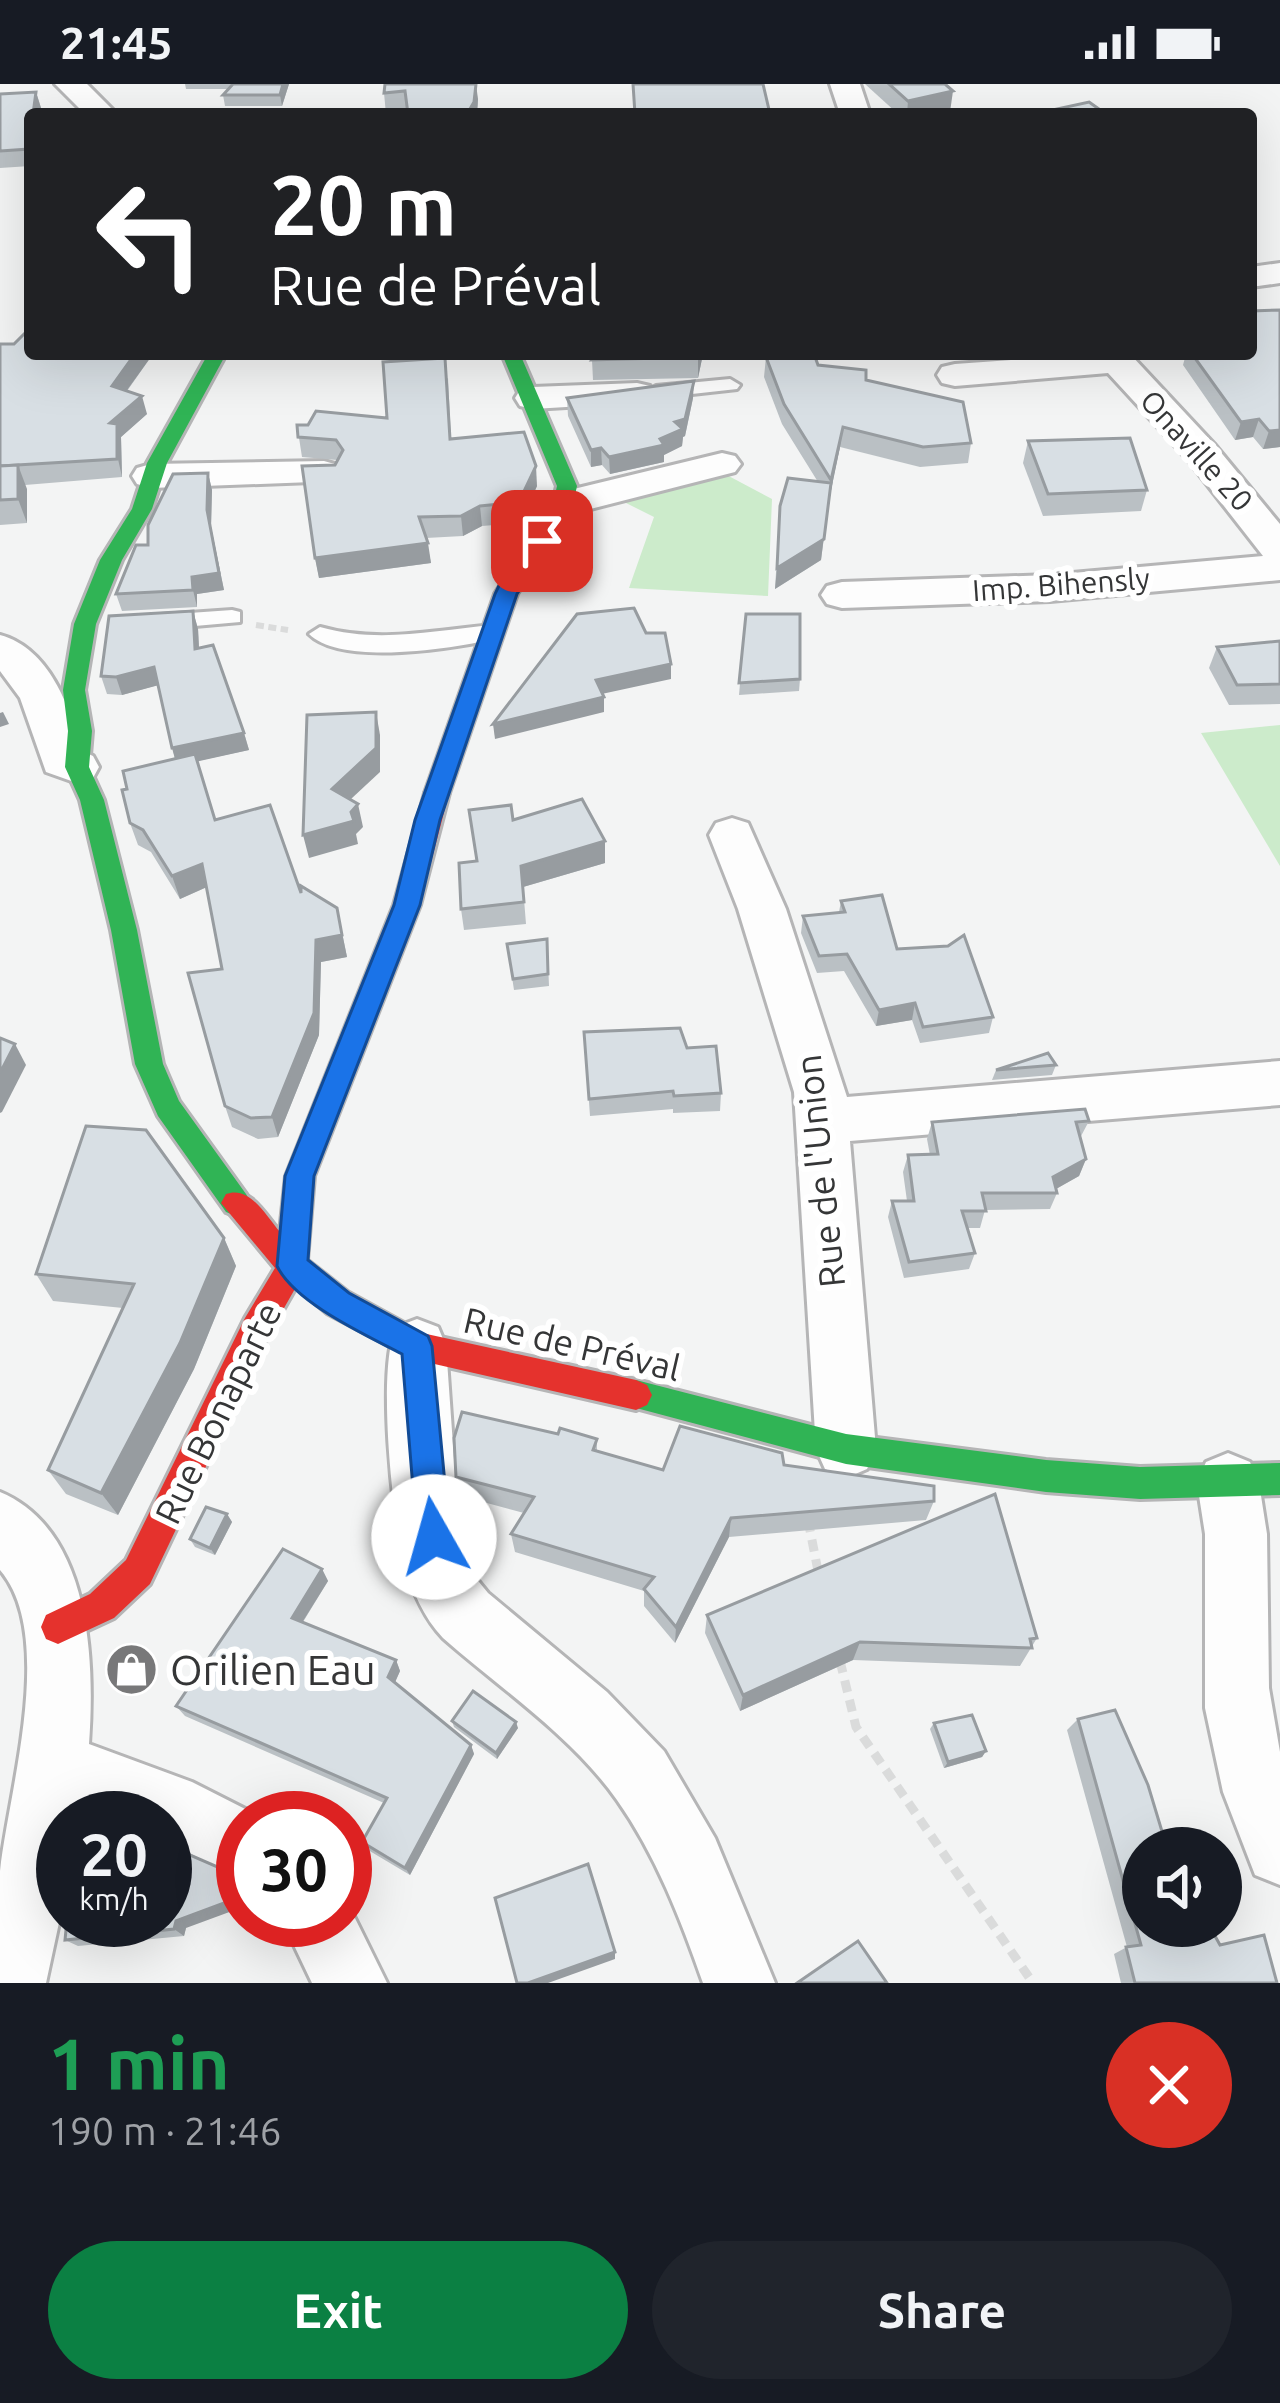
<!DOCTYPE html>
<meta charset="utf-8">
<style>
body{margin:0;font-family:Ubuntu,sans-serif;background:#20242c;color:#f1f3f6;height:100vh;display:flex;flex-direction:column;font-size:45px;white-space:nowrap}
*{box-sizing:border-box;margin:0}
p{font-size:39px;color:#9ea1a6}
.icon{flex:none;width:66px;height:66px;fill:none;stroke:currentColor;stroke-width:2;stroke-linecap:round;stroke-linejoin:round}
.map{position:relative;height:1899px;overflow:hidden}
.side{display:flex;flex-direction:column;background:#171b24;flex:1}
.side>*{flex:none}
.banner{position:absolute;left:24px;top:24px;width:1233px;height:252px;border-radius:12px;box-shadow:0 12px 48px #0002;background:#202124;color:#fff;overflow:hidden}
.fabs{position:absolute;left:1122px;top:1743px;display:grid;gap:24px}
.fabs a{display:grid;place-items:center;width:120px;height:120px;border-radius:50%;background:#171b24;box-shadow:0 12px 48px #0002;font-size:60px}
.speed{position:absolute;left:36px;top:1707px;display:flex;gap:24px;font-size:60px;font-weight:700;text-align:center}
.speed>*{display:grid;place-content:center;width:156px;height:156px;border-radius:50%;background:#171b24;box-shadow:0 12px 48px #0002;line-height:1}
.speed small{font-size:30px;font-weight:400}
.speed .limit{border:18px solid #d22;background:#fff;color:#111}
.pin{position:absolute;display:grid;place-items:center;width:102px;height:102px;color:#fff;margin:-51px;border-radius:24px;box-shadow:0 6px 18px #0006}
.me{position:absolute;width:132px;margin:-66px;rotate:353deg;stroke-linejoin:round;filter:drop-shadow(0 0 9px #0008)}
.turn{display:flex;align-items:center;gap:42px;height:252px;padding:0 48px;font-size:54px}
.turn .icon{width:156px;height:156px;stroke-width:2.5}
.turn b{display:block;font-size:84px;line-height:102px}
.round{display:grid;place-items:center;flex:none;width:126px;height:126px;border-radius:63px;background:#20242c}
.head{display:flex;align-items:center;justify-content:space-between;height:204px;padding:0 48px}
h1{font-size:72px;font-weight:700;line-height:90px;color:#1e9e55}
.button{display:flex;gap:24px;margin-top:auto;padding:24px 48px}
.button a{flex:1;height:138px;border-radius:72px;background:#0b8043;color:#fff;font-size:48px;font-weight:700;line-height:138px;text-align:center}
.button a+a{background:#20242c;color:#f1f3f6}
.status{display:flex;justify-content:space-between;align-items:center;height:84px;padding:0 60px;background:#171b24;direction:ltr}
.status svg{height:33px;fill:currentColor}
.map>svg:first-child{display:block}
.green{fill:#ccebcb}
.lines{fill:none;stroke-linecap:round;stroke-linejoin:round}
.lane-casing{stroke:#b5b5b6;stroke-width:6}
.street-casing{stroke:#b5b5b6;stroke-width:6}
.fast-casing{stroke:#b5b5b6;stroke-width:6}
.jam-casing{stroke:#b5b5b6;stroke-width:6}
.path-far1{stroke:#dadbdb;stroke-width:6;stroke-dasharray:8 4.5;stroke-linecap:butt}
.path{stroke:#dadbdb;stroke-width:9;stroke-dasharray:12 8;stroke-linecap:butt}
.lane{fill:#fdfdfd;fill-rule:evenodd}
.street{fill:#fdfdfd;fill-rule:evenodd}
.fast{fill:#30b455;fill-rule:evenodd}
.jam{fill:#e5322d;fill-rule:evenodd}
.wall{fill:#bac0c4}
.shaded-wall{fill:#979ca0}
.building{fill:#d8dfe4;stroke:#979ca0;stroke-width:3}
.route{fill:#1a73e8;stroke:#114b97;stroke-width:3}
.labels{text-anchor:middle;stroke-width:12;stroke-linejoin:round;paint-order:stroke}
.far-street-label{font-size:30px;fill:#353637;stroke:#fff}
.street-label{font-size:36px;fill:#353637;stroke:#fff}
.near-poi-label{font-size:42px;fill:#353637;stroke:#fff;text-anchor:start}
</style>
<div class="status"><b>21:45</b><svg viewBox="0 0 49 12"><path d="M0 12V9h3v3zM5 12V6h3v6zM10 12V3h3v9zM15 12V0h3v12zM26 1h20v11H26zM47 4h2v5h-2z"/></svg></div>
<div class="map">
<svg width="1280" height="1899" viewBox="0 0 1280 1899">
<rect width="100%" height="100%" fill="#f3f4f4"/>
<g class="green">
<path d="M723 389 772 415 768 512 629 504 654 433 624 418Z"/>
<path d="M1280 641V782L1201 649Z"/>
</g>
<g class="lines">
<defs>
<g id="lane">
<path d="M730 295 740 301 737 305 656 314 646 308 656 302Z"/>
<path d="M232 526 240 528V538L161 545 150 538 161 531Z"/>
<path d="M494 541 502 543V553C459 564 342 583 309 550L320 543C379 560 434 546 494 541Z"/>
</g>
<g id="street">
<path d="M55 0H87L117 30H85Z"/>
<path d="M830 0H860L870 30H840Z"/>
<path d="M1280 179V199L1251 203V183Z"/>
<path d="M1092 270H1130L1214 360 1280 440V496L1050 517 842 524 827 520 821 511 827 502 842 498 1050 491 1263 472 1188 376 1108 289 955 302 942 299 937 291 942 283 955 280Z"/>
<path d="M637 299 650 302 655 310 650 318 533 325 520 322 515 314 520 306 533 303Z"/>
<path d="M722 369 735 372 741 380 735 388 563 432 549 429 544 420 549 411Z"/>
<path d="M324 377 338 381 343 389 338 397 151 404 137 400 132 392 137 384 151 380Z"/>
<path d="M0 551C49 564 70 623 82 667L93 672 99 683 93 694 77 699 46 688 20 614 0 587Z"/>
<path d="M732 734 748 739 786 825 847 1013 1280 977V1021L850 1057 876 1365 867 1385 846 1394 825 1385 816 1365 794 1008 738 825 709 751 716 739Z"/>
<path d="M417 1235 438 1243 446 1262 457 1418 470 1487 488 1509 607 1608 664 1667 715 1754 775 1899H703C681 1836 656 1771 617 1716 572 1652 501 1605 443 1554 423 1533 412 1506 404 1478 392 1430 377 1285 396 1243Z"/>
<path d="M1228 1369 1250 1378 1259 1399 1267 1450 1269 1604 1280 1668V1801L1255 1791 1223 1708 1205 1624V1450L1197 1399 1206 1378Z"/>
<path d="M0 1408C91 1446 95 1577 89 1660L192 1698 263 1734H243V1796L165 1757V1734H105L81 1725 79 1734H63V1820L46 1899H0C0 1862 0 1823 0 1787 8 1709 57 1552 0 1486Z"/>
<path d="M345 1814 387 1899H312L282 1836H345Z"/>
</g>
<g id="fast">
<path d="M208 270H226L167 379 152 425 122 476 96 540 85 606 92 647 89 683 104 716 137 846 163 980 179 1017 246 1110 251 1119 246 1128 236 1132 226 1128 158 1032 135 980 111 846 80 716 65 683 68 647 63 606 74 540 100 476 132 425 147 379Z"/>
<path d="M502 270H520L577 402 573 420 517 510 449 709 437 718 425 709 495 510 553 420 557 402Z"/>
<path d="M636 1296 846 1350 1046 1376 1140 1383 1280 1379V1411L1140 1415 1046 1408 846 1380 625 1321 620 1311 625 1301Z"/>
</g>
<path id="jam" d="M437 700 449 709 420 821 314 1092 307 1176 349 1209 422 1249 636 1296 647 1301 652 1311 647 1321 636 1326 417 1276 327 1229 296 1203 267 1254 150 1500 114 1534 58 1560 46 1555 41 1543 46 1531 90 1510 126 1476 245 1234 275 1184 221 1119 226 1110C250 1101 266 1132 280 1148L286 1092 394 821 425 709Z"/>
</defs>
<use href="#lane" class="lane-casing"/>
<use href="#street" class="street-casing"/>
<use href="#fast" class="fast-casing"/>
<use href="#jam" class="jam-casing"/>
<path class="path-far1" d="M256 541 288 546"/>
<g class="path">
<path d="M808 1436 819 1492"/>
<path d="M840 1577 856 1643 1033 1899"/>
</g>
<use href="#lane" class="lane"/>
<use href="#street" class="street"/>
<use href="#fast" class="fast"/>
<use href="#jam" class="jam"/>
</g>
<g class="wall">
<path d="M185 0H289L282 22H225L223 11 229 5H186Z"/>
<path d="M385 0 478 15 477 30H386L384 9Z"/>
<path d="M865 0H945L950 28 939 30H898Z"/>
<path d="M36 8 41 24 40 30H30V82L0 84V10Z"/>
<path d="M1280 226V363L1263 365 1253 353 1235 356 1183 281 1186 270H1251V227Z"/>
<path d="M0 260 30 270H153L127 307 147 330 121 353 122 393 25 401 27 439 0 441Z"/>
<path d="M703 270 698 294 593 296 592 276Z"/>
<path d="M766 273 818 281 866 296 971 359 968 379 920 383 840 363 829 416 821 476 775 505 780 422 818 398 782 340 764 293Z"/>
<path d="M448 294 451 355 537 402 520 439 482 442 463 452 426 454 431 479 319 494 315 474 335 381 337 376 302 373 297 341 387 334Z"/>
<path d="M567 314H693L685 352 683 353 682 362 664 371V378L610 390 602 381 591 383 568 332Z"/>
<path d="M1028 357 1147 406 1141 427 1043 432 1023 379Z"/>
<path d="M208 389 212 406 211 443 224 506 197 510V523L122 527 116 510 148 461Z"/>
<path d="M193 527 198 545 199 564 244 649 249 666 197 677 215 736 301 809 337 824 347 873 321 878 319 951 278 1053 258 1055 232 1043 225 1022 222 885 207 803 180 815 151 768 138 761 130 739 127 705 175 675 158 601 122 611 107 610 101 592Z"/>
<path d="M746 530 800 595 799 607 739 611Z"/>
<path d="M1280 557V620L1229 621 1209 584 1217 563Z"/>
<path d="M513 736 605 779 523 803 526 840 464 846 461 825 476 777Z"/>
<path d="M841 817 897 865 993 933 989 949 920 959 912 936 876 942 844 887 817 889 801 849 803 832 839 828Z"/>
<path d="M547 855 549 902 514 906 507 860Z"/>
<path d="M584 948 687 964 721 1009 720 1027 673 1029V1025L590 1032Z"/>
<path d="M1056 981 1052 991 992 996 996 986Z"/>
<path d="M1089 1037 1080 1054 1086 1075 1079 1092 1056 1105 1057 1109 1050 1125 985 1126 980 1144H967L975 1169 969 1185 904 1194 888 1133 892 1117H907L903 1088 908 1071H930L927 1055 932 1038Z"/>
<path d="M224 1154 236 1182 194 1285 118 1431 66 1410 48 1386 123 1224 53 1217 36 1190Z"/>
<path d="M597 1355V1367L663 1386 784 1381 934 1417 926 1436 729 1453 675 1559 644 1522V1507L515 1468 511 1450 524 1429 461 1412 456 1393Z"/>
<path d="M227 1430 232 1438 215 1471 195 1463 190 1455Z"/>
<path d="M322 1485 328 1497 303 1538 396 1576 400 1587 395 1598 471 1661 474 1670 410 1791 368 1766 362 1758 384 1719 185 1632 176 1622Z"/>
<path d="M707 1531 1037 1554 1020 1582 853 1576 740 1627 705 1549Z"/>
<path d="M1078 1635 1194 1855 1220 1861 1277 1899H1121L1114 1870 1127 1863 1067 1646Z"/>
<path d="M452 1637 518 1644 497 1675 454 1643Z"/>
<path d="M934 1639 986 1667 982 1673 944 1684 930 1645Z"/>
<path d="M186 1844 184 1852 78 1862 65 1856Z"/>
</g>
<g class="shaded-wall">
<path d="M283 0H289L282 22 280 11Z"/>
<path d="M476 0 478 15 477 30H467Z"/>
<path d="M953 7 950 28 939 30H907L908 17Z"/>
<path d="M36 8 41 24 40 30H33Z"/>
<path d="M135 270H153L117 320 112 302Z"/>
<path d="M699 270H703L698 294V273Z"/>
<path d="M694 297 693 314 685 352 683 353 682 362 664 371V378L610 390 609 373 660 355 675 338Z"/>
<path d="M142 312 147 330 121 353 122 393 110 339Z"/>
<path d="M1259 335 1253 353 1235 356 1241 338Z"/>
<path d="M843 343 840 363 829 416 831 396Z"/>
<path d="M1280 346V363L1263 365 1269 347Z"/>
<path d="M601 364 602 381 591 383V366Z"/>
<path d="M18 381 27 405V439L18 415Z"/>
<path d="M536 382 537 402 520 439 519 418Z"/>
<path d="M208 389 212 406 211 443 224 506 197 510V523L193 506 192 493 207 426Z"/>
<path d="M828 420 821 476 775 505 777 484Z"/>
<path d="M480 422 482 442 463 452 461 432Z"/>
<path d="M428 459 431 479 319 494 315 474Z"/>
<path d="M193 527 198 545 200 583 195 565Z"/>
<path d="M671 580V595L597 611 596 596Z"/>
<path d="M154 583 159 601 122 611 116 593Z"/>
<path d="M604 613V628L495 655 493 640Z"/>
<path d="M3 628 9 640 0 643V629Z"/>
<path d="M376 628 380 651V688L337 728 332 705Z"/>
<path d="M244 649 249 666 177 682 172 664Z"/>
<path d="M358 720 363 743 356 750 358 760 309 774 303 751 351 728Z"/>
<path d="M605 757V779L523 803 521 782Z"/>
<path d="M202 780 209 802 180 815 172 792Z"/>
<path d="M337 824 347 873 321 878 319 951 278 1053 272 1033 316 856Z"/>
<path d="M915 919 912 936 876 942 879 926Z"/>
<path d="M15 960 26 981 2 1028 0 1029V989Z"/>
<path d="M1086 1075 1079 1092 1047 1110 1053 1093Z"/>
<path d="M224 1154 236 1182 194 1285 118 1431 101 1409Z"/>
<path d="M227 1430 232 1438 215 1471 210 1464Z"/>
<path d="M731 1434 729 1453 675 1559 676 1543Z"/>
<path d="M322 1485 328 1497 298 1545 292 1534Z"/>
<path d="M860 1558 853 1576 740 1627 743 1611Z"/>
<path d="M396 1576 400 1587 393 1603 388 1593Z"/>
<path d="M516 1638 518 1644 497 1675 496 1669Z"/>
<path d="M471 1661 474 1670 410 1791 405 1784Z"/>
<path d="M986 1667 982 1673 944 1684 948 1678Z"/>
<path d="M243 1812V1823L186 1844 184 1852 174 1845 176 1837Z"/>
<path d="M615 1868V1875L548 1899H528Z"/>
</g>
<g class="building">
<path d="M233 0H283L280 11H223Z"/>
<path d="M385 0H476L474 18 467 30H408L405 7 384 9Z"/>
<path d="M633 0H763L770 30H680L679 28 635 30Z"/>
<path d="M889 0H945L953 7 908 17Z"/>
<path d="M36 8 33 30H30L29 65 0 67V10Z"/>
<path d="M1089 18 1106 30H1034Z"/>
<path d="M1280 226V346L1269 347 1259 335 1241 338 1192 270H1251V237H1254L1251 227Z"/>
<path d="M30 244V270H135L112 302 142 312 110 339 117 340V375L0 382V260H14Z"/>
<path d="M597 270H699L698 273 592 276Z"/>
<path d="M790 270H814L818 281 866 286V296L963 318 971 359 923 363 843 343 831 396 784 320 766 273Z"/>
<path d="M445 274 450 355 524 348 536 382 519 418 480 422 461 432 419 433 428 459 315 474 302 382 335 381 343 366 336 356 298 353 297 341H308L316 327 387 334 383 278Z"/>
<path d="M694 297 685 335 675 338 683 345 660 355 664 361 609 373 601 364 591 366 567 314Z"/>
<path d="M1130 354 1147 406 1048 410 1028 357Z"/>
<path d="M18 381V415L0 416V382Z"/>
<path d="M208 389 207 426 219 489 192 493 193 506 116 510 136 461H148V441L173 390Z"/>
<path d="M788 394 831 399 824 455 777 484 780 422Z"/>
<path d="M634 524 646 549H665L671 580 596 596 604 613 493 640 577 530Z"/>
<path d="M193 527 195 565 213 561 244 649 172 664 154 583 116 593 101 592 109 532Z"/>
<path d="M746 530H800V595L739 599Z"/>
<path d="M1280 557V600L1237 601 1217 563Z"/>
<path d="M376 628V664L332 705 358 720 351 728 354 737 303 751 307 631Z"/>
<path d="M195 670 215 736 270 721 301 809V802L337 824 342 851 316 856 314 929 272 1033 251 1034 225 1022 188 889 222 885 202 780 172 792 143 746 130 739 122 706 127 705 123 687Z"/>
<path d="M582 715 605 757 521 782 524 818 461 825 459 779 477 777 469 726 511 721 513 736Z"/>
<path d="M882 811 897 865 948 862 964 851 993 933 923 943 915 919 879 926 847 870 819 872 803 832 845 828 841 817Z"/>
<path d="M547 855 548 890 513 895 507 860Z"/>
<path d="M680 944 687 964 716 962 721 1009 674 1012 673 1007 589 1015 584 948Z"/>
<path d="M0 954 15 960 0 989Z"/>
<path d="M1048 969 1056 981 996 986Z"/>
<path d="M1085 1025 1089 1037 1076 1038 1086 1075 1053 1093 1057 1109H982L986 1127H962L975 1169 909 1178 892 1117H914L908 1071 938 1070 932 1038Z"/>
<path d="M86 1042 146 1046 224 1154 180 1259 101 1409 48 1386 134 1200 36 1190Z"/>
<path d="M462 1328 558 1350 560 1344 597 1355 593 1366 663 1386 680 1342 782 1369 784 1381 934 1402V1417L731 1434 676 1543 644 1505 654 1493 511 1450 534 1413 456 1393 454 1354Z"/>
<path d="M995 1410 1037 1554 1030 1555 1032 1564 860 1558 743 1611 707 1531Z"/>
<path d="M206 1423 227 1430 210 1464 190 1455Z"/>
<path d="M283 1465 322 1485 292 1534 396 1576 388 1593 471 1661 405 1784 362 1758 387 1714 176 1622Z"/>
<path d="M473 1607 516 1638 496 1669 452 1637Z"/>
<path d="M1115 1626 1148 1701 1167 1764H1143V1842H1190L1194 1855 1215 1852 1220 1861 1264 1851 1277 1899H1135L1126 1863 1141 1861 1078 1635Z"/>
<path d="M972 1631 986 1667 948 1678 934 1639Z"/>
<path d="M165 1759 172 1762V1769L181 1767 243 1794V1812L176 1837 174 1845 65 1856 67 1836H165Z"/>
<path d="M588 1780 615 1868 528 1899H517L495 1814Z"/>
<path d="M858 1857 887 1899H797Z"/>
</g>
<path class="route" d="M542 450 553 457 517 510 440 736 420 821 314 1092 308 1176 349 1209 428 1252 432 1262 450 1453 445 1464 434 1469 422 1464 417 1453 402 1270C366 1251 295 1219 277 1182L285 1092 394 821 415 736 495 510C505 488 520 461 542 450Z"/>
<defs>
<symbol id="shop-disc" viewBox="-11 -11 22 22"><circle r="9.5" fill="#787879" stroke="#fff"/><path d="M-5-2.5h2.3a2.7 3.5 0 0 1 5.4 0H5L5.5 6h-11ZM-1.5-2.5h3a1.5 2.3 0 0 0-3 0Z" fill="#fff"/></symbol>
</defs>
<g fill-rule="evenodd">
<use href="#shop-disc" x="102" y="1556" width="59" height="59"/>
</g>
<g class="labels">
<g class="far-street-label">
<text transform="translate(1196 367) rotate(48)" y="10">Onaville 20</text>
<text transform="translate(1061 501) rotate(-4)" y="10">Imp. Bihensly</text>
</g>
<g class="street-label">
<text transform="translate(820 1087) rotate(-96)" y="13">Rue de l'Union</text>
<text transform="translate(572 1260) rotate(13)" y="13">Rue de Préval</text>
<text transform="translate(218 1329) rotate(-64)" y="13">Rue Bonaparte</text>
</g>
<g class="near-poi-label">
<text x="170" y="1601">Orilien Eau</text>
</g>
</g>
</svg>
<div class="fabs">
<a><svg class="icon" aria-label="sound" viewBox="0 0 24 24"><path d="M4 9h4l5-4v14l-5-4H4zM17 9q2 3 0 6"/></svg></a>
</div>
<div class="speed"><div>20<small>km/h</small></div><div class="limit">30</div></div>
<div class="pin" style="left:542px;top:457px;background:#d93025"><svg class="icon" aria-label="arrive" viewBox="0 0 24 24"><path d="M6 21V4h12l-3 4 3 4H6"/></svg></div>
<svg class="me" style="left:434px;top:1453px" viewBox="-20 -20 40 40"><circle r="19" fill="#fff"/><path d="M0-13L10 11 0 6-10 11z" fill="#1a73e8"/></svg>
<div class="banner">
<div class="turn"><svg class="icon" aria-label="left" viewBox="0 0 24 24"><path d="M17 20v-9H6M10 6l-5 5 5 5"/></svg><div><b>20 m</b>Rue de Préval</div></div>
</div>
</div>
<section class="side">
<div class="head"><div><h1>1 min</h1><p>190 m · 21:46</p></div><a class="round" style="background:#d93025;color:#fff"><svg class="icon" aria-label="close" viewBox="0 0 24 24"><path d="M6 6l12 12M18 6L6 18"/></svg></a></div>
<div class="button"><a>Exit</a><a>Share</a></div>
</section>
